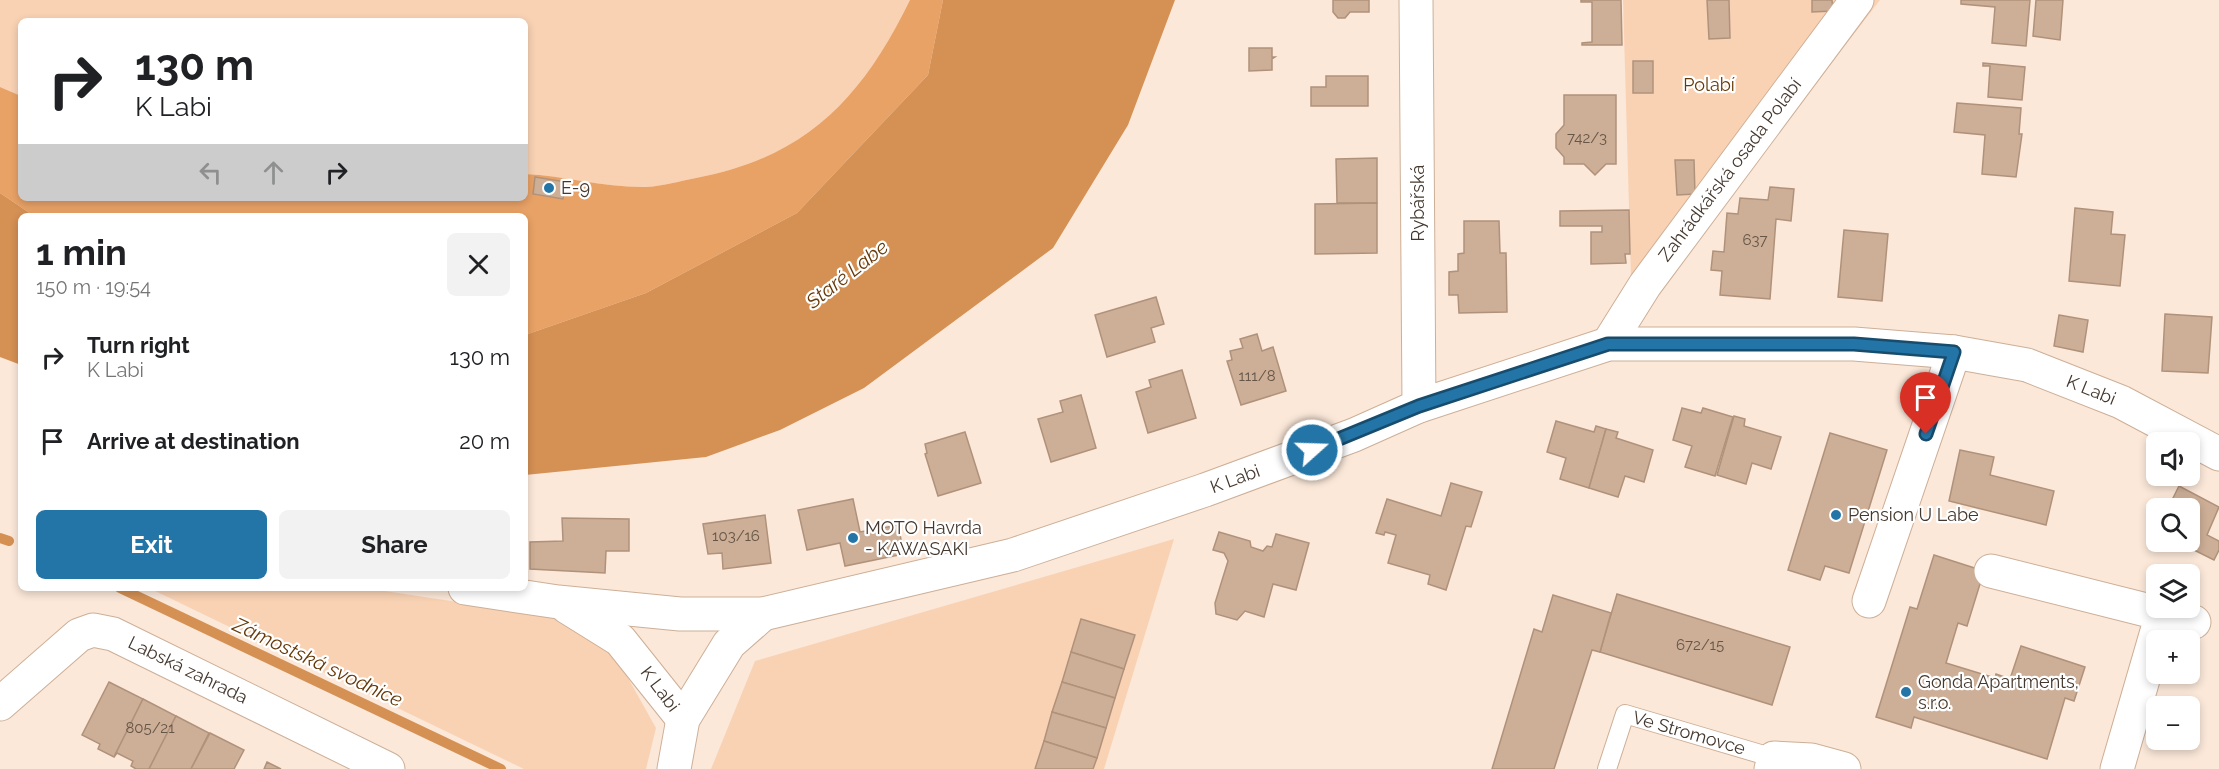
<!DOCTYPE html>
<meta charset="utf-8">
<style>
body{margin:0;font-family:Raleway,sans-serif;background:#f2f2f2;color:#202124;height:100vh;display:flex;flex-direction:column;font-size:22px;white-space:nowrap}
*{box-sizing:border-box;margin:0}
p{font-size:20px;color:#757577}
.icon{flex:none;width:33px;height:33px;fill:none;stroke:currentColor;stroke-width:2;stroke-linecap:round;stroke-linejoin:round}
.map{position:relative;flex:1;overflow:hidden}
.drawer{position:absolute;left:18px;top:213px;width:510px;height:378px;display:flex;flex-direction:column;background:#fff;border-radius:9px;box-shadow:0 3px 9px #0003}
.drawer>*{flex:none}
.hud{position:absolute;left:18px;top:18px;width:510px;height:183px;border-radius:9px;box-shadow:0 3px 9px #0003;background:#fff;color:#202124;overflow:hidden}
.buttons{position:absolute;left:2146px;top:432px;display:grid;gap:12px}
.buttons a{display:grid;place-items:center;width:54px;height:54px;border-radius:9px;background:#fff;box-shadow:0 3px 9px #0003;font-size:30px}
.pin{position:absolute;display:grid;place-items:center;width:51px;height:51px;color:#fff;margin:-62px -26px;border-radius:50% 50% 50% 0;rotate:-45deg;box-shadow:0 0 6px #0007}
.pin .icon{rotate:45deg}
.me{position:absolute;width:66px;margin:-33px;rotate:70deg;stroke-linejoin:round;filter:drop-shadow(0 0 4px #0008)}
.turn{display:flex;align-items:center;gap:21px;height:126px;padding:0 18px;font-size:27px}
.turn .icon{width:78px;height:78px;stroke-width:2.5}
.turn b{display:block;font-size:42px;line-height:51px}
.lanes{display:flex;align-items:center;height:57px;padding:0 18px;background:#0003;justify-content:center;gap:30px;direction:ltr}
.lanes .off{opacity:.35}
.round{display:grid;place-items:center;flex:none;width:63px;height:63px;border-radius:9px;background:#f2f2f2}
.summary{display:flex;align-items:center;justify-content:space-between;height:102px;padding:0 18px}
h1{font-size:36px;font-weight:700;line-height:45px}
.cta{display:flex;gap:12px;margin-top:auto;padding:12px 18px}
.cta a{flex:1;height:69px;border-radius:9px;background:#2475a7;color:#fff;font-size:24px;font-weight:700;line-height:69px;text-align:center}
.cta a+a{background:#f2f2f2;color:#202124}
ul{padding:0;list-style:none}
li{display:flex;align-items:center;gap:18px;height:84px;padding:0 18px}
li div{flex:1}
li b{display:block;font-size:22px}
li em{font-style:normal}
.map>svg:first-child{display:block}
.green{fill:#f9d2b4}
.forest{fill:#e9a266}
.water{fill:#d59054}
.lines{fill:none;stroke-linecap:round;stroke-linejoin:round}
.stream{stroke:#d59054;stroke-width:10}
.building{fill:#cdae96;stroke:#b0927b;stroke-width:1.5}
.lane-casing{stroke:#cdaf97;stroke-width:20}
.street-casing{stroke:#cdaf97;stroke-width:35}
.lane{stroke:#fff;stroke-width:18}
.street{stroke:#fff;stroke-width:33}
.route-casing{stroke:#174c6d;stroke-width:15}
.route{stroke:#2475a7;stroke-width:10}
.poi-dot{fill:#2475a7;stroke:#fff;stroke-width:2}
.labels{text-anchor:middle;stroke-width:4.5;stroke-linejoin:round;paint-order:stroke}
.number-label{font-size:15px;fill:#665648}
.park-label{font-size:18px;fill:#663908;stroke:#fff}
.street-label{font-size:18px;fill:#44382e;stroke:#fff}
.poi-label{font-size:18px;fill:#44382e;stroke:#fff;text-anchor:start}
.water-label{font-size:20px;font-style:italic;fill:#663908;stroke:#fff}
</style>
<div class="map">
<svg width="2219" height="769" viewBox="0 0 2219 769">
<rect width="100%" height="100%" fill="#fbe8d9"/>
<g class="green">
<path d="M0 0H910C862 98 807 157 696 178 680 181 663 186 647 187 606 188 566 176 525 174V21H21V96L0 87Z"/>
<path d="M1623 0H1880L1654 294 1631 276Z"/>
<path d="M1174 539 1104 769H711L755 661Z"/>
<path d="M149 588H365L576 620 614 653 656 728 646 769H524Z"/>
</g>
<path class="forest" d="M910 0H943L928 75 797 213 646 293 525 335V216H34L0 193V87L21 96V198H525V174C566 176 606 188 647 187 663 186 680 181 696 178 807 157 862 98 910 0Z"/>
<g class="water">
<path d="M943 0H1175L1128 125 1053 248 864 388 780 430 706 457 525 475V335L646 293 797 213 928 75Z"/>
<path d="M0 193 34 216H21V365L0 357Z"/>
</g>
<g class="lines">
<g class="stream">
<path d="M0 538 9 541"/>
<path d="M120 588 501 769"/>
</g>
</g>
<g class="building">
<path d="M1333 0H1369V12H1350L1345 18H1338L1333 12Z"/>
<path d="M1581 0H1621L1622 45H1582V43L1592 42V2H1581Z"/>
<path d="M1707 0H1729L1730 38 1709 39Z"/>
<path d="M1812 0H1832L1833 11 1812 12Z"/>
<path d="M1961 0H2030L2026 46 1992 43 1995 7 1961 4Z"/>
<path d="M2036 0H2063L2060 40 2033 36Z"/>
<path d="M1249 48H1272V57H1275L1272 59V70L1249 71Z"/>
<rect x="1633" y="61" width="20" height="32"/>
<path d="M1983 63 2025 67 2022 100 1988 97 1990 66H1983Z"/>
<path d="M1326 76H1368V106H1311V87H1326Z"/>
<path d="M1564 95H1616V164H1606L1595 175 1584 164H1564V157L1556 148V134L1564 125Z"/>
<path d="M1957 103 2021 108 2019 134H2022L2016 177 1982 174 1985 135 1954 132Z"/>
<path d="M1377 158V203H1337L1336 159Z"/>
<path d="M1675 160H1694L1695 194 1677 195Z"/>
<path d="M535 177 566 182 563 199 533 194Z"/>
<path d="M1770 187 1794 189 1791 221 1776 219 1770 299 1720 295 1722 271 1711 270 1713 251 1724 252 1727 213 1738 214 1740 198 1768 200Z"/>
<path d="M1377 203V253L1315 254V204Z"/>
<path d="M2075 208 2113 212 2111 234 2125 235 2120 286 2069 281Z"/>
<path d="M1629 210 1630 254H1625L1626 263 1591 264V232H1602V226H1560V211Z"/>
<path d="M1464 221H1499L1500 253H1506L1507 312 1459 313 1458 295H1449V272L1458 271V254L1464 253Z"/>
<path d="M1844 230 1888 234 1882 301 1838 297Z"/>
<path d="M1156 297 1164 324 1151 328 1155 342 1107 357 1095 315Z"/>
<path d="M2165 314 2212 317 2208 373 2162 371Z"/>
<path d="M2059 315 2088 320 2083 352 2054 346Z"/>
<path d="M1257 334 1262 351 1273 347 1286 391 1241 405 1227 361 1232 360 1230 351 1243 348 1240 339Z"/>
<path d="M1182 370 1196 418 1148 433 1136 392 1151 387 1149 380Z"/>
<path d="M1081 395 1096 448 1051 462 1038 419 1063 412 1060 401Z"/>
<path d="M1682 408 1701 413 1703 408 1733 417 1715 476 1685 467 1692 446 1673 440Z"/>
<path d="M1734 416 1745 419 1744 426 1781 437 1771 469 1752 463 1746 484 1717 475Z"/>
<path d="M1556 421 1594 432 1596 426 1606 429 1589 488 1560 479 1566 458 1547 452Z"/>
<path d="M1606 429 1618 432 1616 438 1653 450 1644 482 1625 476 1618 497 1589 488Z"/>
<path d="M965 432 981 483 938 496 925 454 927 453 925 444Z"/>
<path d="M1830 433 1887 450 1849 573 1825 566 1820 580 1788 570Z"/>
<path d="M1960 450 1994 457 1990 475 2054 491 2046 525 1949 501Z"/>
<path d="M1451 483 1482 492 1471 527 1466 526 1446 590 1428 584 1430 575 1388 563 1396 535 1385 532 1384 535 1376 533 1387 499 1441 516Z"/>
<path d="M2179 486 2219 507 2207 535 2219 541V550L2214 560 2178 542H2190V508H2168Z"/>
<path d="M853 499 860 532 898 525 904 554 845 566 840 543 807 550 798 510Z"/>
<path d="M765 515 771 563 723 569 722 553 708 554 703 524Z"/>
<path d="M562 518 629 519V551H606L605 573 530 569V542L563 541Z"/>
<path d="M1219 532 1250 541 1251 547 1263 551 1267 546 1272 547 1276 534 1309 543 1296 590 1273 584 1264 617 1245 611 1237 620 1216 614 1215 603 1228 561 1224 553 1213 550Z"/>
<path d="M1934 555 1984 571 1967 626 1958 623 1946 663 1995 678 1996 674 2010 679 2021 646 2085 667 2074 701 2065 698 2047 759 1914 717 1911 728 1876 717 1910 607 1917 609Z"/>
<path d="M1617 594 1790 647 1772 705 1600 652Z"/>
<path d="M1553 595 1611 613 1600 652 1592 650 1554 769H1492L1534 629 1542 632Z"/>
<path d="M1081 619 1135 635 1124 669 1071 652Z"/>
<path d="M1071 652 1124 669 1115 698 1062 682Z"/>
<path d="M109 682 143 699 114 757 98 749 100 744 82 735Z"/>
<path d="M1062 682 1115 698 1106 728 1052 712Z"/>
<path d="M143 699 176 716 149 769H136L131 766 133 761 117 753 114 757Z"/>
<path d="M1052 712 1106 728 1097 758 1044 741Z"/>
<path d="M176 716 209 733 191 769H149Z"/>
<path d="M210 733 244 750 234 769H191Z"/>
<path d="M1044 741 1097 758 1093 769H1035Z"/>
<path d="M267 762 281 769H264Z"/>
</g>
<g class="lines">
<defs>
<path id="lane" d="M1607 769 1625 714 1774 758"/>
<g id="street">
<path d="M1416 0 1419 406"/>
<path d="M1608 344 1645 285 1857 0"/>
<path d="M1991 571 2162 614 2117 769"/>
<path d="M465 588 558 602 680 614H763L1013 555 1205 490 1354 435 1419 406 1608 344H1854L1954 352 2027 365 2121 402 2219 454"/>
<path d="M1869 601 1954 352"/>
<path d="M567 607 620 640 683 719"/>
<path d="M2162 614 2194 622"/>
<path d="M0 704 79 635 93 630 113 634 388 769"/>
<path d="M674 769 683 719 729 644 763 614"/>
<path d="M1771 769 1774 758 1811 760 1844 769"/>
</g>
</defs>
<use href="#lane" class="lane-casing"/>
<use href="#street" class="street-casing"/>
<use href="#lane" class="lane"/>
<use href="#street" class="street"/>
</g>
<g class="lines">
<defs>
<path id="route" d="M1312 450 1419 406 1608 344H1854L1954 352 1926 434"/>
</defs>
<use href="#route" class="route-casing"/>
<use href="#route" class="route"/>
</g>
<g class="poi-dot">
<circle cx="549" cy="188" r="6"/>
<circle cx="1836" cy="515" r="6"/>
<circle cx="853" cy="538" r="6"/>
<circle cx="1906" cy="692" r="6"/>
</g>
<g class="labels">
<g class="number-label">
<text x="1587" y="143">742/3</text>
<text x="1755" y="245">637</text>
<text x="1257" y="381">111/8</text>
<text x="736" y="541">103/16</text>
<text x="1700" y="650">672/15</text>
<text x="150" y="733">805/21</text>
</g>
<g class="park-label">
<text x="1709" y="91">Polabí</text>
</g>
<g class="street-label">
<text transform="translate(1730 170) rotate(-53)" y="6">Zahrádkářská osada Polabí</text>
<text transform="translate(1418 203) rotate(-90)" y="6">Rybářská</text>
<text transform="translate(2091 390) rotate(22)" y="6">K Labi</text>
<text transform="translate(1235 479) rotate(-20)" y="6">K Labi</text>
<text transform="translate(188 670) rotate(26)" y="6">Labská zahrada</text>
<text transform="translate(660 689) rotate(53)" y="6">K Labi</text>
<text transform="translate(1689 733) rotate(16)" y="6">Ve Stromovce</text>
</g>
<g class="poi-label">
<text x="561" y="194">E-9</text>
<text x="1848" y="521">Pension U Labe</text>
<text x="865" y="534">MOTO Havrda<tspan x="865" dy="21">- KAWASAKI</tspan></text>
<text x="1918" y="688">Gonda Apartments,<tspan x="1918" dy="21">s.r.o.</tspan></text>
</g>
<g class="water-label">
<text transform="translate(847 274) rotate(-38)" y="7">Staré Labe</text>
<text transform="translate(318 662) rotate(25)" y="7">Zámostská svodnice</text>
</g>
</g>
</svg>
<div class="buttons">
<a><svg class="icon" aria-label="sound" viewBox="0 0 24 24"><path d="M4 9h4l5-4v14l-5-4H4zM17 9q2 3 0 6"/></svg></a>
<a><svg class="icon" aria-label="search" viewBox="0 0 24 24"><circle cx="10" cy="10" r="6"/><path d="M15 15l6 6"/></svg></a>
<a><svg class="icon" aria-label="layers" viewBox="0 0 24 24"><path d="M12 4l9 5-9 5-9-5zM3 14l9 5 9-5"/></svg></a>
<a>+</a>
<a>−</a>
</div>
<div class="pin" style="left:1926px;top:434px;background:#d93025"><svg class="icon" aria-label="arrive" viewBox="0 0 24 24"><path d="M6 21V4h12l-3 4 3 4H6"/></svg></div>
<svg class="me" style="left:1312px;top:450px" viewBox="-20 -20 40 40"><circle r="17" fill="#2475a7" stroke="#fff" stroke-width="3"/><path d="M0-11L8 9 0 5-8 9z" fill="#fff"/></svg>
<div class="hud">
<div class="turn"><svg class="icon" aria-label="right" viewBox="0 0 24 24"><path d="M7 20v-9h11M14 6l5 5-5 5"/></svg><div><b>130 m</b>K Labi</div></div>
<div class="lanes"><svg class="icon off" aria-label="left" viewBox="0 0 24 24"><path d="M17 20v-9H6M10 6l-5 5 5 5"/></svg><svg class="icon off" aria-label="ahead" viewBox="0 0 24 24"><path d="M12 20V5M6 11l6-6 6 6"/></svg><svg class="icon" aria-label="right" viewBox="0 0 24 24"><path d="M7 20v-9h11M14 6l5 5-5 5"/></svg></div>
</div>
<section class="drawer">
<div class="summary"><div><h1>1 min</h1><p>150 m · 19:54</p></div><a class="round"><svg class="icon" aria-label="close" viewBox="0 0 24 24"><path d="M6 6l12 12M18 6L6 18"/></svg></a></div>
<ul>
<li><svg class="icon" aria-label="right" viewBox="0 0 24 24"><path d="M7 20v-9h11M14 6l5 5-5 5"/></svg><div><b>Turn right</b><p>K Labi</p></div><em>130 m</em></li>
<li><svg class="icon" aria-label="arrive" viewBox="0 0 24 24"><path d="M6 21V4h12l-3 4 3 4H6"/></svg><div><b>Arrive at destination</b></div><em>20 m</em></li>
</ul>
<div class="cta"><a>Exit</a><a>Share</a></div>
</section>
</div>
